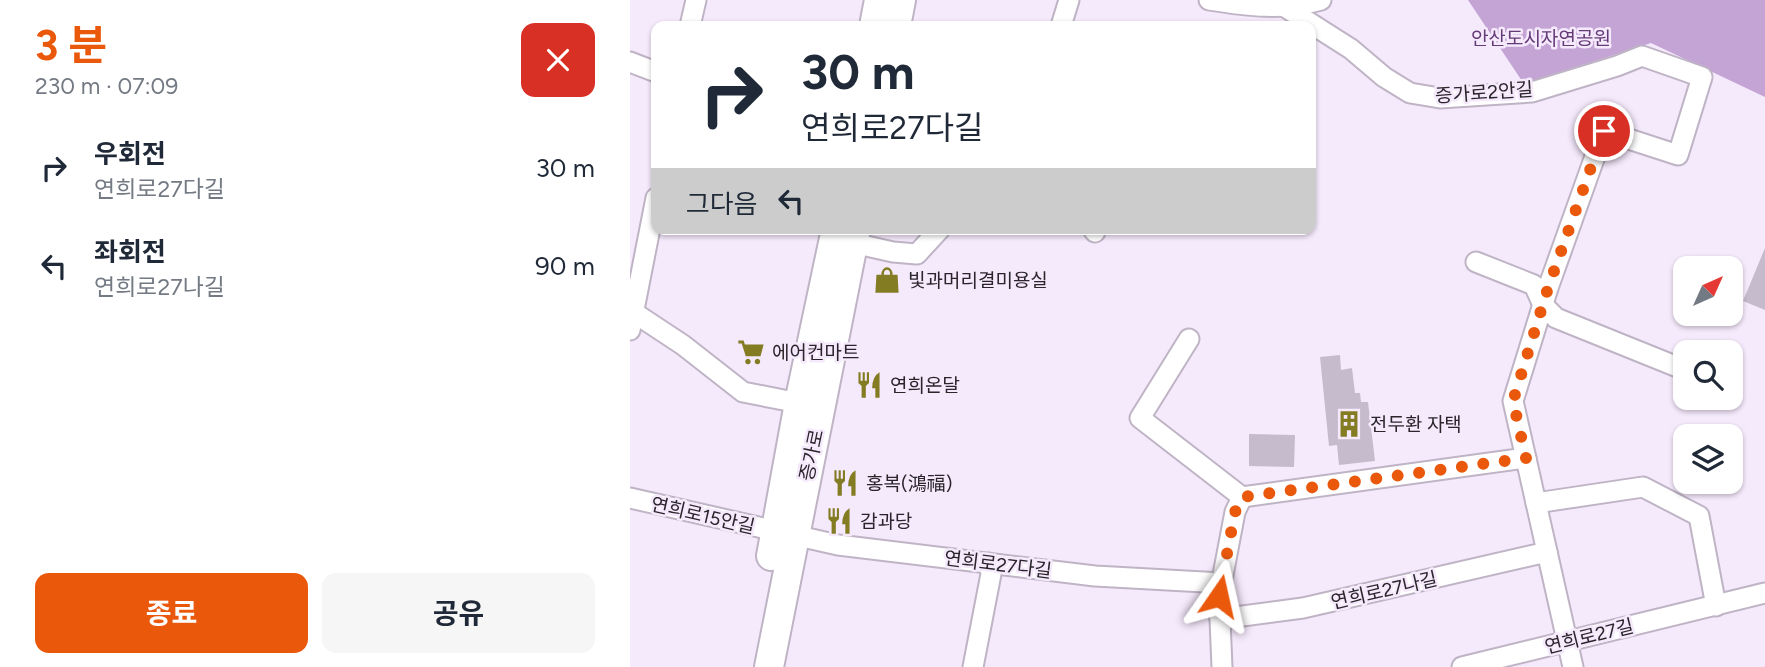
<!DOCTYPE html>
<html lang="ko">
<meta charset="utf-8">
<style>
body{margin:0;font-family:Figtree,"Noto Sans KR",sans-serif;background:#f6f6f7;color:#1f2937;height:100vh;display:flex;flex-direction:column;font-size:26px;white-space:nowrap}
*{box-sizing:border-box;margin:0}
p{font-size:23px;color:#747a83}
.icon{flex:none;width:38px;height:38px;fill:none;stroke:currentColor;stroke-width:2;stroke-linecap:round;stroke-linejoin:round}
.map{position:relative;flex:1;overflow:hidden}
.sheet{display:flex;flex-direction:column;background:#fff;width:630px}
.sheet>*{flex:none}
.hud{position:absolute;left:21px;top:21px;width:665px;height:214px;border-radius:14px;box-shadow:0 2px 5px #0004;background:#fff;color:#1f2937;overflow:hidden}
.needle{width:46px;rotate:45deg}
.buttons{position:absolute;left:1043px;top:256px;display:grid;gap:14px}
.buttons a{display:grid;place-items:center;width:70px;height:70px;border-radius:14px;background:#fff;box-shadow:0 2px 5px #0004;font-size:35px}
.pin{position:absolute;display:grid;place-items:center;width:60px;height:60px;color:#fff;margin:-30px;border:4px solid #fff;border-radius:50%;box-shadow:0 2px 7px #0007}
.me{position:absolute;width:77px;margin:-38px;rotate:11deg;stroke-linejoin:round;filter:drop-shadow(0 0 5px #0008)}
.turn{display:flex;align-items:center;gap:24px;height:147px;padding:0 35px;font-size:32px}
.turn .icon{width:91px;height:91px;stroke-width:2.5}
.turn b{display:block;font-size:49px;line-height:60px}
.then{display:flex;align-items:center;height:66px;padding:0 35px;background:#0003;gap:14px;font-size:26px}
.round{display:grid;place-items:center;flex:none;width:74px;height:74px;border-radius:14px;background:#f6f6f7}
.headline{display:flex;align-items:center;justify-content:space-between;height:119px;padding:0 35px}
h1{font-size:42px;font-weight:700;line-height:52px;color:#ea580c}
.cta{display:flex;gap:14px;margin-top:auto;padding:14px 35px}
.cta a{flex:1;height:80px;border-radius:14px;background:#ea580c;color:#fff;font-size:28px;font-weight:700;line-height:80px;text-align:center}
.cta a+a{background:#f6f6f7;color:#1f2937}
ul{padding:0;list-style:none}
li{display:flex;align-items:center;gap:21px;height:98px;padding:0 35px}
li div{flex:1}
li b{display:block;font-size:26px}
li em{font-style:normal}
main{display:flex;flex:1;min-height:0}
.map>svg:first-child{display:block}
.forest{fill:#c4a4d5}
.building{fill:#c6bbcc}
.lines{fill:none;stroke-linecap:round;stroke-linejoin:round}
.street-casing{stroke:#bfb4c5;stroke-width:23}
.secondary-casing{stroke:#bfb4c5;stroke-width:32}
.street{stroke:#fff;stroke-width:19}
.secondary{stroke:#fff;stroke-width:28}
.route{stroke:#ea580c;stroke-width:12;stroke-dasharray:0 21.6}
.labels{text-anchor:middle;stroke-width:5;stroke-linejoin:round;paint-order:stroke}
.park-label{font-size:19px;fill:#643a77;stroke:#f5e9fc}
.street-label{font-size:19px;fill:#29252b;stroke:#f5e9fc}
.poi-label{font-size:19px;fill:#29252b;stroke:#f5e9fc;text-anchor:start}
</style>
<main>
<section class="sheet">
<div class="headline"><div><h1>3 분</h1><p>230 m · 07:09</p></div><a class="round" style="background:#d93025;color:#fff"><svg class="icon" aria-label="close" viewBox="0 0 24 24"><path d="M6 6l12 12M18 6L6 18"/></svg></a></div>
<ul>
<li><svg class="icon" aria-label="right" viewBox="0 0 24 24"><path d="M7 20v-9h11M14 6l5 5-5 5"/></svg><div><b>우회전</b><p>연희로27다길</p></div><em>30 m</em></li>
<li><svg class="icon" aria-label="left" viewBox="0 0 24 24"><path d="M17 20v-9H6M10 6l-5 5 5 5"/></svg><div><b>좌회전</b><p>연희로27나길</p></div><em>90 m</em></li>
</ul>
<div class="cta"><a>종료</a><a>공유</a></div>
</section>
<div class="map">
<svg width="1135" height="667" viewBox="0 0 1135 667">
<rect width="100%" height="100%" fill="#f5e9fc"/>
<path class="forest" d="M838 0H1135V97L1021 43 894 84Z"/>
<g class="building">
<path d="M1135 248V310L1113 301Z"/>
<path d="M710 355 711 370 722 368 725 393H730L731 402H738L745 461 709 465 707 445 699 446 690 357Z"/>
<path d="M619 434 665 435 664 467 619 466Z"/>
</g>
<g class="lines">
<defs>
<g id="street">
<path d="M579 0C617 6 653 11 691 0"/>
<path d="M655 7 721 49 754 77 780 93 810 98 902 92 987 66 1012 56 1072 77 1048 155 974 131 918 288 883 401 943 667"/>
<path d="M60 26 66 0"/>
<path d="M431 26 439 0"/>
<path d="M0 62 26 72"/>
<path d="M463 229 465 232"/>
<path d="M223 243 263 252 287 254 310 229"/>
<path d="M846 262 904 285 913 305 926 318 1055 370"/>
<path d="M0 310 53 345 113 392 169 403"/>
<path d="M0 330 26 198"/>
<path d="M559 339 510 418 612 497 896 458"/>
<path d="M0 498 208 545 465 576 592 583"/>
<path d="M906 503 1013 487 1069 516 1086 606"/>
<path d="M590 619 673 608 917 552"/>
<path d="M343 667 361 574 359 563"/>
<path d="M592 667 589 596 605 512 612 497"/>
<path d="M832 667 1135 593"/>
</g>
<g id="secondary">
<path d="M244 26 249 0"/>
<path d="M266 26 271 0"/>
<path d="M141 556 169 403 206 229"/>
<path d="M139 667 226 229"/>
</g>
</defs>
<use href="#street" class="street-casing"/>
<use href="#secondary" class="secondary-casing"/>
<use href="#street" class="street"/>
<use href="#secondary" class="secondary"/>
</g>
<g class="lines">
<path class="route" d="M589 596 605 512 612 497 896 458 883 401 918 288 974 131"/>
</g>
<defs>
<symbol id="shop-bare" viewBox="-9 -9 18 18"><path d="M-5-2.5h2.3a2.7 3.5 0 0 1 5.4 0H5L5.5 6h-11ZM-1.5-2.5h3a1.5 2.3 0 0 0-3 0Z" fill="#847c23" stroke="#f5e9fc" stroke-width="2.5" paint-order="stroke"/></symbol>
<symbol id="supermarket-bare" viewBox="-9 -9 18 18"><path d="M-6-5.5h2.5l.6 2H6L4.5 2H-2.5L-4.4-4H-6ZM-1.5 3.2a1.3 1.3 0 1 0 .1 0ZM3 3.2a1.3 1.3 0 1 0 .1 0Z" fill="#847c23" stroke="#f5e9fc" stroke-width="2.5" paint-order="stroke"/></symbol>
<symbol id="restaurant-bare" viewBox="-9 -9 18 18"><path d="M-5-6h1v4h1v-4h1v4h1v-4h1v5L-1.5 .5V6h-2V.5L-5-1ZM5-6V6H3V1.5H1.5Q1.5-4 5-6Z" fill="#847c23" stroke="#f5e9fc" stroke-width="2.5" paint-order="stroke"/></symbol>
<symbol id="building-bare" viewBox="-9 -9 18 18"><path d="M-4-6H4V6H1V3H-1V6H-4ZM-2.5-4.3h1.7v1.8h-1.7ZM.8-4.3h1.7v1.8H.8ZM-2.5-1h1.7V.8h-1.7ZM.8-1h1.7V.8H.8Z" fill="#847c23" stroke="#f5e9fc" stroke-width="2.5" paint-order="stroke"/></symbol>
</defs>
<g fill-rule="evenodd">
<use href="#shop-bare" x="238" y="261" width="38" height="38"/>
<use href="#supermarket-bare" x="102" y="333" width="38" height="38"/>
<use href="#restaurant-bare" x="220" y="366" width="38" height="38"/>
<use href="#building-bare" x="700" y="405" width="38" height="38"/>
<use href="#restaurant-bare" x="196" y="464" width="38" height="38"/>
<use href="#restaurant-bare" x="190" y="502" width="38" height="38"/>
</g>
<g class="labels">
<g class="park-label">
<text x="911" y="45">안산도시자연공원</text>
</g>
<g class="street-label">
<text transform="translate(854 92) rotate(-4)" y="7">증가로2안길</text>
<text transform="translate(181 455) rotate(-78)" y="7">증가로</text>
<text transform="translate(73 515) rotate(13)" y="7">연희로15안길</text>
<text transform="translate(368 564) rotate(7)" y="7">연희로27다길</text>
<text transform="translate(754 590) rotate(-13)" y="7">연희로27나길</text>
<text transform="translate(959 636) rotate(-14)" y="7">연희로27길</text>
</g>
<g class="poi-label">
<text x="278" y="287">빛과머리결미용실</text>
<text x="142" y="359">에어컨마트</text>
<text x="260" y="392">연희온달</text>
<text x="740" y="431">전두환 자택</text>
<text x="236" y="490">홍복(鴻福)</text>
<text x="230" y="528">감과당</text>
</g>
</g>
</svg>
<div class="buttons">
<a><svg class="needle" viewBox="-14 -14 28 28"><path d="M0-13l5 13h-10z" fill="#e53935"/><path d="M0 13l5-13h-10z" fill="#747a83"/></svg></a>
<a><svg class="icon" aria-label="search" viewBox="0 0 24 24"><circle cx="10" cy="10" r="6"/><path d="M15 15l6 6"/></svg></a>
<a><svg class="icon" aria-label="layers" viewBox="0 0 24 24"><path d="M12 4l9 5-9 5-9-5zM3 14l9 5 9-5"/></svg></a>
</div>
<div class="pin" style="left:974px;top:131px;background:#d93025"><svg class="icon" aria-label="arrive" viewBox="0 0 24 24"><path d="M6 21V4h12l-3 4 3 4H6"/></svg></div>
<svg class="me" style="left:589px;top:596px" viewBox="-20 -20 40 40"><path d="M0-17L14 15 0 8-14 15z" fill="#ea580c" stroke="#fff" stroke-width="4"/></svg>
<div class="hud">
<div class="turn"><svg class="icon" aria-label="right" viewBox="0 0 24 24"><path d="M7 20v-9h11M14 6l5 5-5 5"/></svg><div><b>30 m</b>연희로27다길</div></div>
<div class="then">그다음<svg class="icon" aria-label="left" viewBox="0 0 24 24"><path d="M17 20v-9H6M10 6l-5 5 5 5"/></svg></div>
</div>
</div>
</main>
